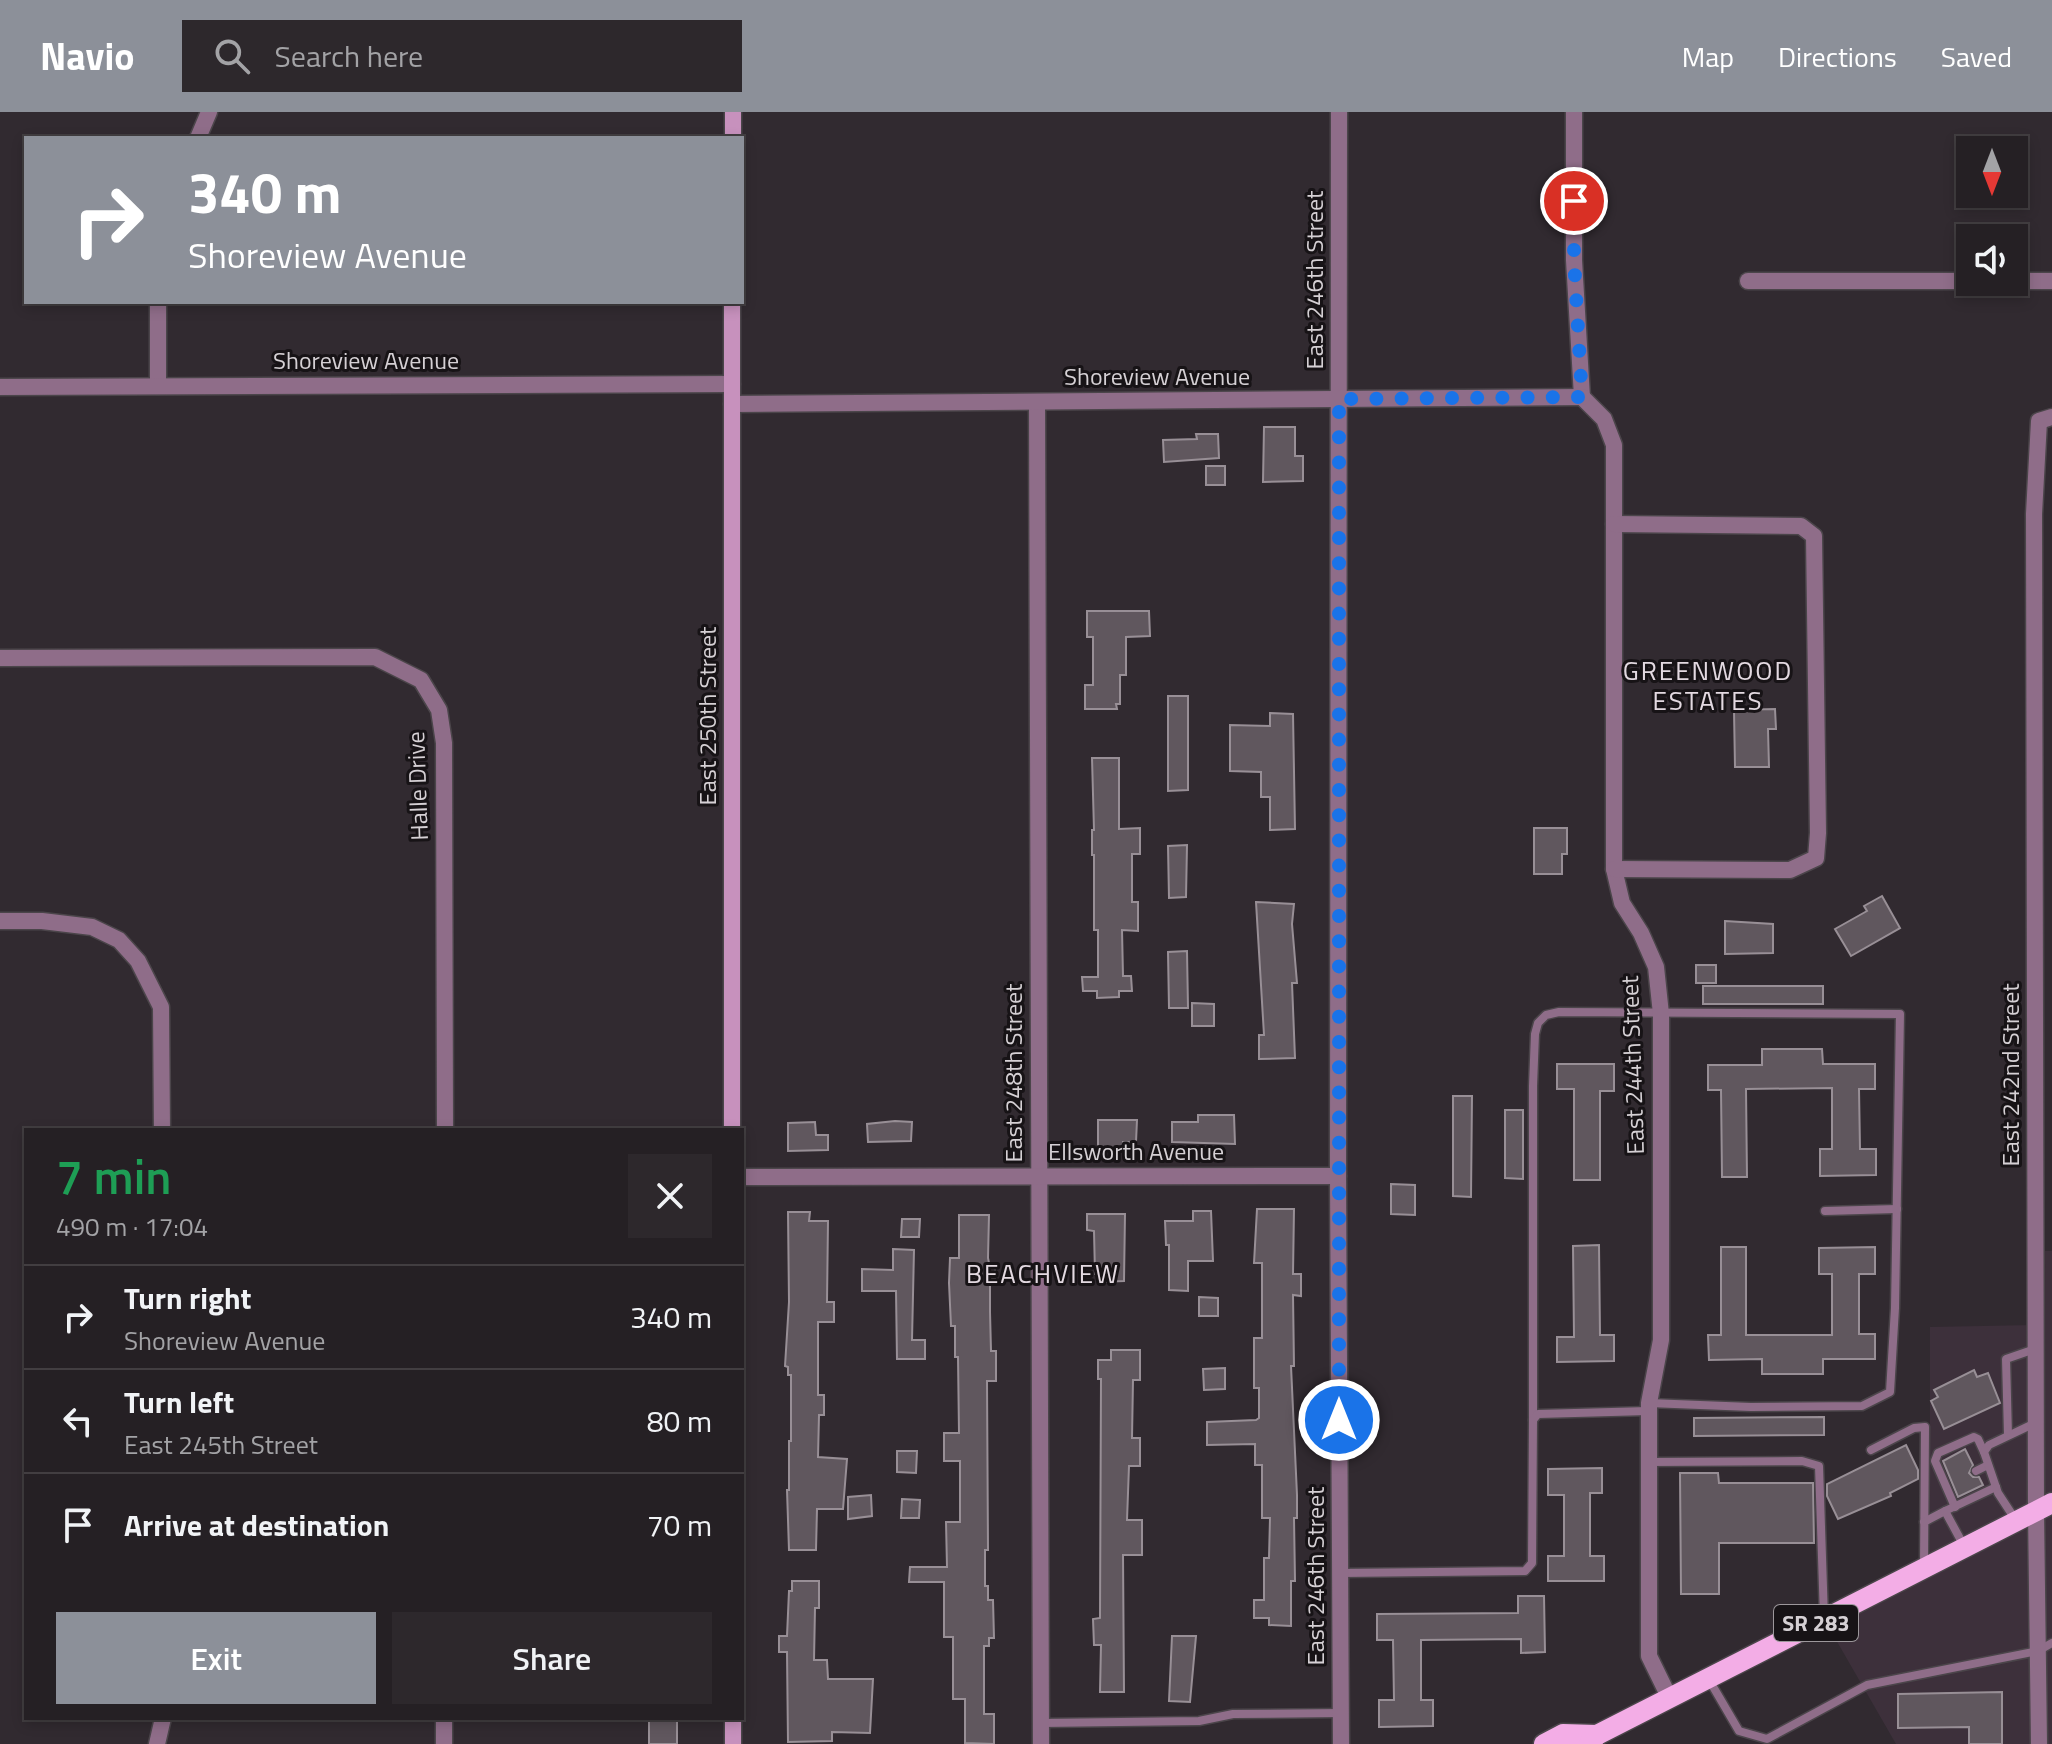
<!DOCTYPE html>
<meta charset="utf-8">
<style>
body{margin:0;font-family:"Titillium Web",sans-serif;background:#2d282c;color:#f1f3f6;height:100vh;display:flex;flex-direction:column;font-size:30px;white-space:nowrap}
*{box-sizing:border-box;margin:0}
p{font-size:26px;color:#a3a3a6}
.icon{flex:none;width:44px;height:44px;fill:none;stroke:currentColor;stroke-width:2;stroke-linecap:round;stroke-linejoin:round}
.map{position:relative;flex:1;overflow:hidden}
.panel{position:absolute;left:24px;top:1016px;width:720px;height:592px;display:flex;flex-direction:column;background:#252024;border-radius:0px;box-shadow:0 4px 12px #0003,0 0 0 2px #423e41}
.panel>*{flex:none}
.banner{position:absolute;left:24px;top:24px;width:720px;height:168px;border-radius:0px;box-shadow:0 4px 12px #0003,0 0 0 2px #423e41;background:#8c9099;color:#fff;overflow:hidden}
.needle{width:52px;rotate:180deg}
.tools{position:absolute;left:1956px;top:24px;display:grid;gap:16px}
.tools a{display:grid;place-items:center;width:72px;height:72px;border-radius:0px;background:#252024;box-shadow:0 4px 12px #0003,0 0 0 2px #423e41;font-size:40px}
.pin{position:absolute;display:grid;place-items:center;width:68px;height:68px;color:#fff;margin:-34px;border:4px solid #fff;border-radius:50%;box-shadow:0 2px 8px #0007}
.me{position:absolute;width:88px;margin:-44px;rotate:0deg;stroke-linejoin:round;filter:drop-shadow(0 0 6px #0008)}
.turn{display:flex;align-items:center;gap:28px;height:168px;padding:0 32px;font-size:36px}
.turn .icon{width:104px;height:104px;stroke-width:2.5}
.turn b{display:block;font-size:56px;line-height:68px}
.round{display:grid;place-items:center;flex:none;width:84px;height:84px;border-radius:0px;background:#2d282c}
.overview{display:flex;align-items:center;justify-content:space-between;height:136px;padding:0 32px}
h1{font-size:48px;font-weight:600;line-height:60px;color:#1e9e55}
.button{display:flex;gap:16px;margin-top:auto;padding:16px 32px}
.button a{flex:1;height:92px;border-radius:0px;background:#8c9099;color:#fff;font-size:32px;font-weight:600;line-height:92px;text-align:center}
.button a+a{background:#2d282c;color:#f1f3f6}
ul{padding:0;list-style:none}
li{display:flex;align-items:center;gap:24px;height:104px;padding:0 32px;border-top:2px solid #423e41}
li div{flex:1}
li b{display:block;font-size:30px}
li em{font-style:normal}
header{display:flex;align-items:center;gap:48px;box-sizing:border-box;height:112px;padding:0 40px;background:#8c9099;color:#fff}
header strong{font-size:38px}
nav{display:flex;gap:44px;margin-inline-start:auto;font-size:28px}
.search{width:560px;height:72px;background:#2d282c;display:flex;align-items:center;gap:20px;box-sizing:border-box;padding:0 28px;border-radius:0px;color:#a3a3a6;font-size:30px}
.map>svg:first-child{display:block}
.built{fill:#3d303b}
.building{fill:#60575e;stroke:#988f96;stroke-width:2}
.lines{fill:none;stroke-linecap:round;stroke-linejoin:round}
.lane-casing{stroke:#4b454a;stroke-width:11}
.street-casing{stroke:#4b454a;stroke-width:19}
.secondary-casing{stroke:#4b454a;stroke-width:19}
.primary-casing{stroke:#4b454a;stroke-width:23}
.lane{stroke:#8f6d89;stroke-width:8}
.street{stroke:#8f6d89;stroke-width:16}
.secondary{stroke:#c791bd;stroke-width:16}
.primary{stroke:#f3ade6;stroke-width:20}
.route{stroke:#1a73e8;stroke-width:14;stroke-dasharray:0 25.2}
.labels{text-anchor:middle;stroke-width:6;stroke-linejoin:round;paint-order:stroke}
.shield{fill:#171316;stroke:#9c979b;stroke-width:2}
.shield-label{font-size:22px;font-weight:bold;fill:#d5d0d4}
.street-label{font-size:24px;fill:#d5d0d4;stroke:#171316}
.neighbourhood-label{font-size:26px;letter-spacing:2px;fill:#e3d9e1;stroke:#171316}
</style>
<header>
<strong>Navio</strong>
<div class="search"><svg class="icon" aria-label="search" viewBox="0 0 24 24"><circle cx="10" cy="10" r="6"/><path d="M15 15l6 6"/></svg>Search here</div>
<nav><a>Map</a><a>Directions</a><a>Saved</a></nav>
</header>
<div class="map">
<svg width="2052" height="1632" viewBox="0 0 2052 1632">
<rect width="100%" height="100%" fill="#312a30"/>
<path class="built" d="M2035 1139H2052V1632H1896L1824 1507 1930 1453V1215L2035 1213Z"/>
<g class="building">
<path d="M1264 315H1295V344H1303V369L1263 370Z"/>
<path d="M1196 322H1218L1219 346 1164 350 1163 328 1197 327Z"/>
<rect x="1206" y="354" width="19" height="19"/>
<path d="M1087 499H1149L1150 524 1126 525V563H1120V592H1116L1117 597H1085V573H1093V525H1087Z"/>
<path d="M1168 584H1188V678L1168 679Z"/>
<path d="M1775 597 1776 617H1768L1769 655H1735L1734 598Z"/>
<path d="M1270 601 1293 602 1295 717 1270 718V685H1261V660L1230 659V613L1270 614Z"/>
<path d="M1092 646H1119V717L1140 716V742H1132V790H1138V819L1122 818 1123 864H1131L1132 879H1119V885L1097 886V879H1083L1082 865H1098V818H1094V743H1092V718H1094Z"/>
<path d="M1534 716H1567V742H1562V762H1534Z"/>
<path d="M1187 733 1186 785 1169 786 1168 734Z"/>
<path d="M1882 784 1900 816 1851 844 1835 817 1867 799 1864 794Z"/>
<path d="M1256 790 1294 792 1292 812 1297 871H1292L1295 946 1259 947V923H1264Z"/>
<path d="M1725 809 1773 812V841L1725 842Z"/>
<path d="M1187 839 1188 896H1169L1168 840Z"/>
<rect x="1696" y="853" width="20" height="18"/>
<rect x="1703" y="874" width="120" height="18"/>
<path d="M1192 891 1214 892V914H1192Z"/>
<path d="M1762 937H1822L1823 952H1875V977H1859L1860 1037H1876V1063L1820 1064V1037H1832V976L1746 977 1747 1065H1722L1721 978H1708V953H1762Z"/>
<path d="M1557 952H1614V979H1600V1068H1574V977H1557Z"/>
<path d="M1453 984H1472L1471 1085 1453 1084Z"/>
<path d="M1505 998H1523V1067L1505 1066Z"/>
<path d="M1198 1003H1234L1235 1032 1172 1030V1010H1198Z"/>
<path d="M1098 1008H1137L1136 1030H1123V1038L1098 1039Z"/>
<path d="M895 1009 912 1010 911 1029 868 1030 867 1012Z"/>
<path d="M815 1010 816 1023H828V1038L788 1039V1011Z"/>
<path d="M1391 1072 1415 1073V1103L1391 1102Z"/>
<path d="M1257 1097H1294L1293 1162H1301V1184L1293 1183 1294 1254H1291L1297 1383V1406H1294L1295 1469H1291V1514L1269 1513V1506H1254V1488H1264V1446H1269L1270 1406H1262V1353H1255V1332L1207 1333V1310L1256 1308 1259 1306V1276H1254V1226H1262V1151H1254Z"/>
<path d="M1193 1099H1211L1213 1149H1188V1179L1169 1178V1133H1166L1165 1109H1193Z"/>
<path d="M788 1100H810L809 1109H828L827 1190H834V1210H818V1283H824V1303H819L818 1345 847 1347 843 1397H817L816 1438H789L787 1378H789V1329H791V1263H788V1255L785 1254 789 1190Z"/>
<path d="M1087 1102H1125L1124 1169 1098 1170V1163L1095 1162 1094 1119 1087 1118Z"/>
<path d="M959 1103H989L988 1146 989 1151H995V1167H990V1200L991 1239H996V1269H987L988 1438H985V1474H988V1488H993L994 1526H989V1534H984V1602H994V1632L965 1631V1587H953V1525H944V1470H909L910 1455H947L946 1410H960V1349H944V1321H959L958 1245H955V1214H951L949 1171 950 1146H959Z"/>
<path d="M902 1107H920L919 1125H901Z"/>
<path d="M1599 1133 1600 1223H1614V1249L1557 1250V1225H1574L1573 1134Z"/>
<path d="M1721 1135H1746V1223H1832V1162H1819V1136L1875 1135V1162H1859V1222H1875V1247H1823V1262H1762V1247L1709 1248 1708 1223H1721Z"/>
<path d="M893 1137 914 1138 912 1228H925V1247H897L896 1179H862V1157L893 1158Z"/>
<path d="M1199 1185 1218 1186V1204H1199Z"/>
<path d="M1111 1238H1140V1268H1133L1132 1326H1140V1354H1129L1127 1408H1142V1443H1123L1124 1580H1100L1101 1533H1094L1093 1507 1100 1506 1101 1267H1098V1248H1111Z"/>
<path d="M1225 1256V1277L1204 1278 1203 1257Z"/>
<path d="M1974 1258 1977 1265 1988 1261 2000 1291 1944 1317 1931 1289 1938 1285 1934 1278Z"/>
<path d="M1824 1305V1323L1694 1324V1306Z"/>
<path d="M1906 1333 1918 1358V1367L1890 1381 1891 1384 1838 1407 1827 1384V1372Z"/>
<path d="M1965 1337 1973 1353 1969 1361 1973 1365H1979L1983 1373 1958 1385 1943 1349Z"/>
<path d="M897 1339H917L916 1361 897 1360Z"/>
<path d="M1602 1356V1381H1590V1444H1604V1469H1548V1444H1564V1383H1548V1357Z"/>
<path d="M1680 1361H1718L1719 1371H1813L1814 1431H1719V1482H1681Z"/>
<path d="M871 1383 872 1404 848 1407V1385Z"/>
<path d="M902 1387 920 1388 919 1406H901Z"/>
<path d="M792 1469H819V1496H815L814 1548H827L828 1567H873L870 1621 832 1620V1629L788 1630 787 1540H779V1524H787L789 1479H792Z"/>
<path d="M1518 1484H1544L1545 1540 1521 1541V1527L1421 1528V1588H1433V1614L1379 1615V1588H1394L1393 1528H1377V1502L1518 1501Z"/>
<path d="M1172 1524H1196L1190 1590 1169 1589Z"/>
<path d="M2002 1580V1632H1969V1615L1898 1616V1582Z"/>
<rect x="649" y="1609" width="28" height="23"/>
</g>
<g class="lines">
<defs>
<g id="lane">
<path d="M1825 1099 1897 1097"/>
<path d="M1533 1308V974L1535 922 1538 911 1546 903 1559 900 1900 902 1895 1196 1890 1280 1862 1294 1751 1295 1649 1291"/>
<path d="M2008 1323 2006 1247 2035 1237"/>
<path d="M1871 1338 1914 1316 1925 1315 1924 1455"/>
<path d="M1649 1350 1802 1349 1819 1354 1824 1506"/>
<path d="M1976 1359 1988 1353"/>
<path d="M1955 1395 1935 1349 1938 1341 1974 1325 1978 1327 1984 1340"/>
<path d="M2015 1407 1998 1381 1984 1340 1989 1333 2035 1311"/>
<path d="M1924 1410 1945 1399"/>
<path d="M1964 1434 1945 1399 1996 1375"/>
<path d="M1340 1461 1525 1459 1532 1451 1533 1308 1538 1302 1648 1299"/>
<path d="M1708 1566 1739 1619 1767 1627 1867 1573 2038 1539 2052 1531"/>
<path d="M1041 1611 1199 1609 1233 1602 1341 1601"/>
</g>
<g id="street">
<path d="M1339 0 1338 1064 1341 1632"/>
<path d="M1574 0V148L1582 285"/>
<path d="M198 26 209 0"/>
<path d="M1748 169H1970"/>
<path d="M2014 169H2052"/>
<path d="M158 190V274"/>
<path d="M0 275 732 272"/>
<path d="M1582 285 1604 307 1614 333V757L1622 791 1641 821 1656 855 1661 902V1228L1649 1291V1544L1669 1585"/>
<path d="M1037 290 1041 1632"/>
<path d="M732 292 1582 285"/>
<path d="M1614 412 1801 414 1814 424 1818 721 1816 746 1790 758 1614 757"/>
<path d="M0 546 375 545 421 568 439 598 444 631 445 1018"/>
<path d="M0 809H42L92 815 119 828 138 849 161 895 162 1018"/>
<path d="M742 1065 1338 1064"/>
<path d="M157 1632 163 1606"/>
<path d="M444 1632V1606"/>
<path d="M2039 1632 2036 1399 2034 402 2039 309 2052 305"/>
</g>
<g id="secondary">
<path d="M733 26V0"/>
<path d="M732 1018V190"/>
<path d="M733 1606V1632"/>
</g>
<g id="primary">
<path d="M1544 1632 1563 1622 1597 1623"/>
<path d="M1589 1632 1597 1623 2052 1391"/>
</g>
</defs>
<use href="#lane" class="lane-casing"/>
<use href="#street" class="street-casing"/>
<use href="#secondary" class="secondary-casing"/>
<use href="#primary" class="primary-casing"/>
<use href="#lane" class="lane"/>
<use href="#street" class="street"/>
<use href="#secondary" class="secondary"/>
<use href="#primary" class="primary"/>
</g>
<g class="lines">
<path class="route" d="M1339 1308V287L1582 285 1574 148V89"/>
</g>
<g class="labels">
<rect class="shield" x="1774" y="1493" width="84" height="36" rx="6"/>
<g class="shield-label">
<text x="1816" y="1519">SR 283</text>
</g>
<g class="street-label">
<text transform="translate(1315 168) rotate(-90)" y="8">East 246th Street</text>
<text x="366" y="257">Shoreview Avenue</text>
<text x="1157" y="273">Shoreview Avenue</text>
<text transform="translate(708 604) rotate(-90)" y="8">East 250th Street</text>
<text transform="translate(418 674) rotate(-92)" y="8">Halle Drive</text>
<text transform="translate(1633 953) rotate(-92)" y="8">East 244th Street</text>
<text transform="translate(1014 961) rotate(-90)" y="8">East 248th Street</text>
<text transform="translate(2011 963) rotate(-90)" y="8">East 242nd Street</text>
<text x="1136" y="1048">Ellsworth Avenue</text>
<text transform="translate(1316 1464) rotate(-90)" y="8">East 246th Street</text>
</g>
<g class="neighbourhood-label">
<text x="1708" y="568">GREENWOOD<tspan x="1708" dy="30">ESTATES</tspan></text>
<text x="1043" y="1171">BEACHVIEW</text>
</g>
</g>
</svg>
<div class="tools">
<a><svg class="needle" viewBox="-14 -14 28 28"><path d="M0-13l5 13h-10z" fill="#e53935"/><path d="M0 13l5-13h-10z" fill="#a3a3a6"/></svg></a>
<a><svg class="icon" aria-label="sound" viewBox="0 0 24 24"><path d="M4 9h4l5-4v14l-5-4H4zM17 9q2 3 0 6"/></svg></a>
</div>
<div class="pin" style="left:1574px;top:89px;background:#d93025"><svg class="icon" aria-label="arrive" viewBox="0 0 24 24"><path d="M6 21V4h12l-3 4 3 4H6"/></svg></div>
<svg class="me" style="left:1339px;top:1308px" viewBox="-20 -20 40 40"><circle r="17" fill="#1a73e8" stroke="#fff" stroke-width="3"/><path d="M0-11L8 9 0 5-8 9z" fill="#fff"/></svg>
<div class="banner">
<div class="turn"><svg class="icon" aria-label="right" viewBox="0 0 24 24"><path d="M7 20v-9h11M14 6l5 5-5 5"/></svg><div><b>340 m</b>Shoreview Avenue</div></div>
</div>
<section class="panel">
<div class="overview"><div><h1>7 min</h1><p>490 m · 17:04</p></div><a class="round"><svg class="icon" aria-label="close" viewBox="0 0 24 24"><path d="M6 6l12 12M18 6L6 18"/></svg></a></div>
<ul>
<li><svg class="icon" aria-label="right" viewBox="0 0 24 24"><path d="M7 20v-9h11M14 6l5 5-5 5"/></svg><div><b>Turn right</b><p>Shoreview Avenue</p></div><em>340 m</em></li>
<li><svg class="icon" aria-label="left" viewBox="0 0 24 24"><path d="M17 20v-9H6M10 6l-5 5 5 5"/></svg><div><b>Turn left</b><p>East 245th Street</p></div><em>80 m</em></li>
<li><svg class="icon" aria-label="arrive" viewBox="0 0 24 24"><path d="M6 21V4h12l-3 4 3 4H6"/></svg><div><b>Arrive at destination</b></div><em>70 m</em></li>
</ul>
<div class="button"><a>Exit</a><a>Share</a></div>
</section>
</div>
